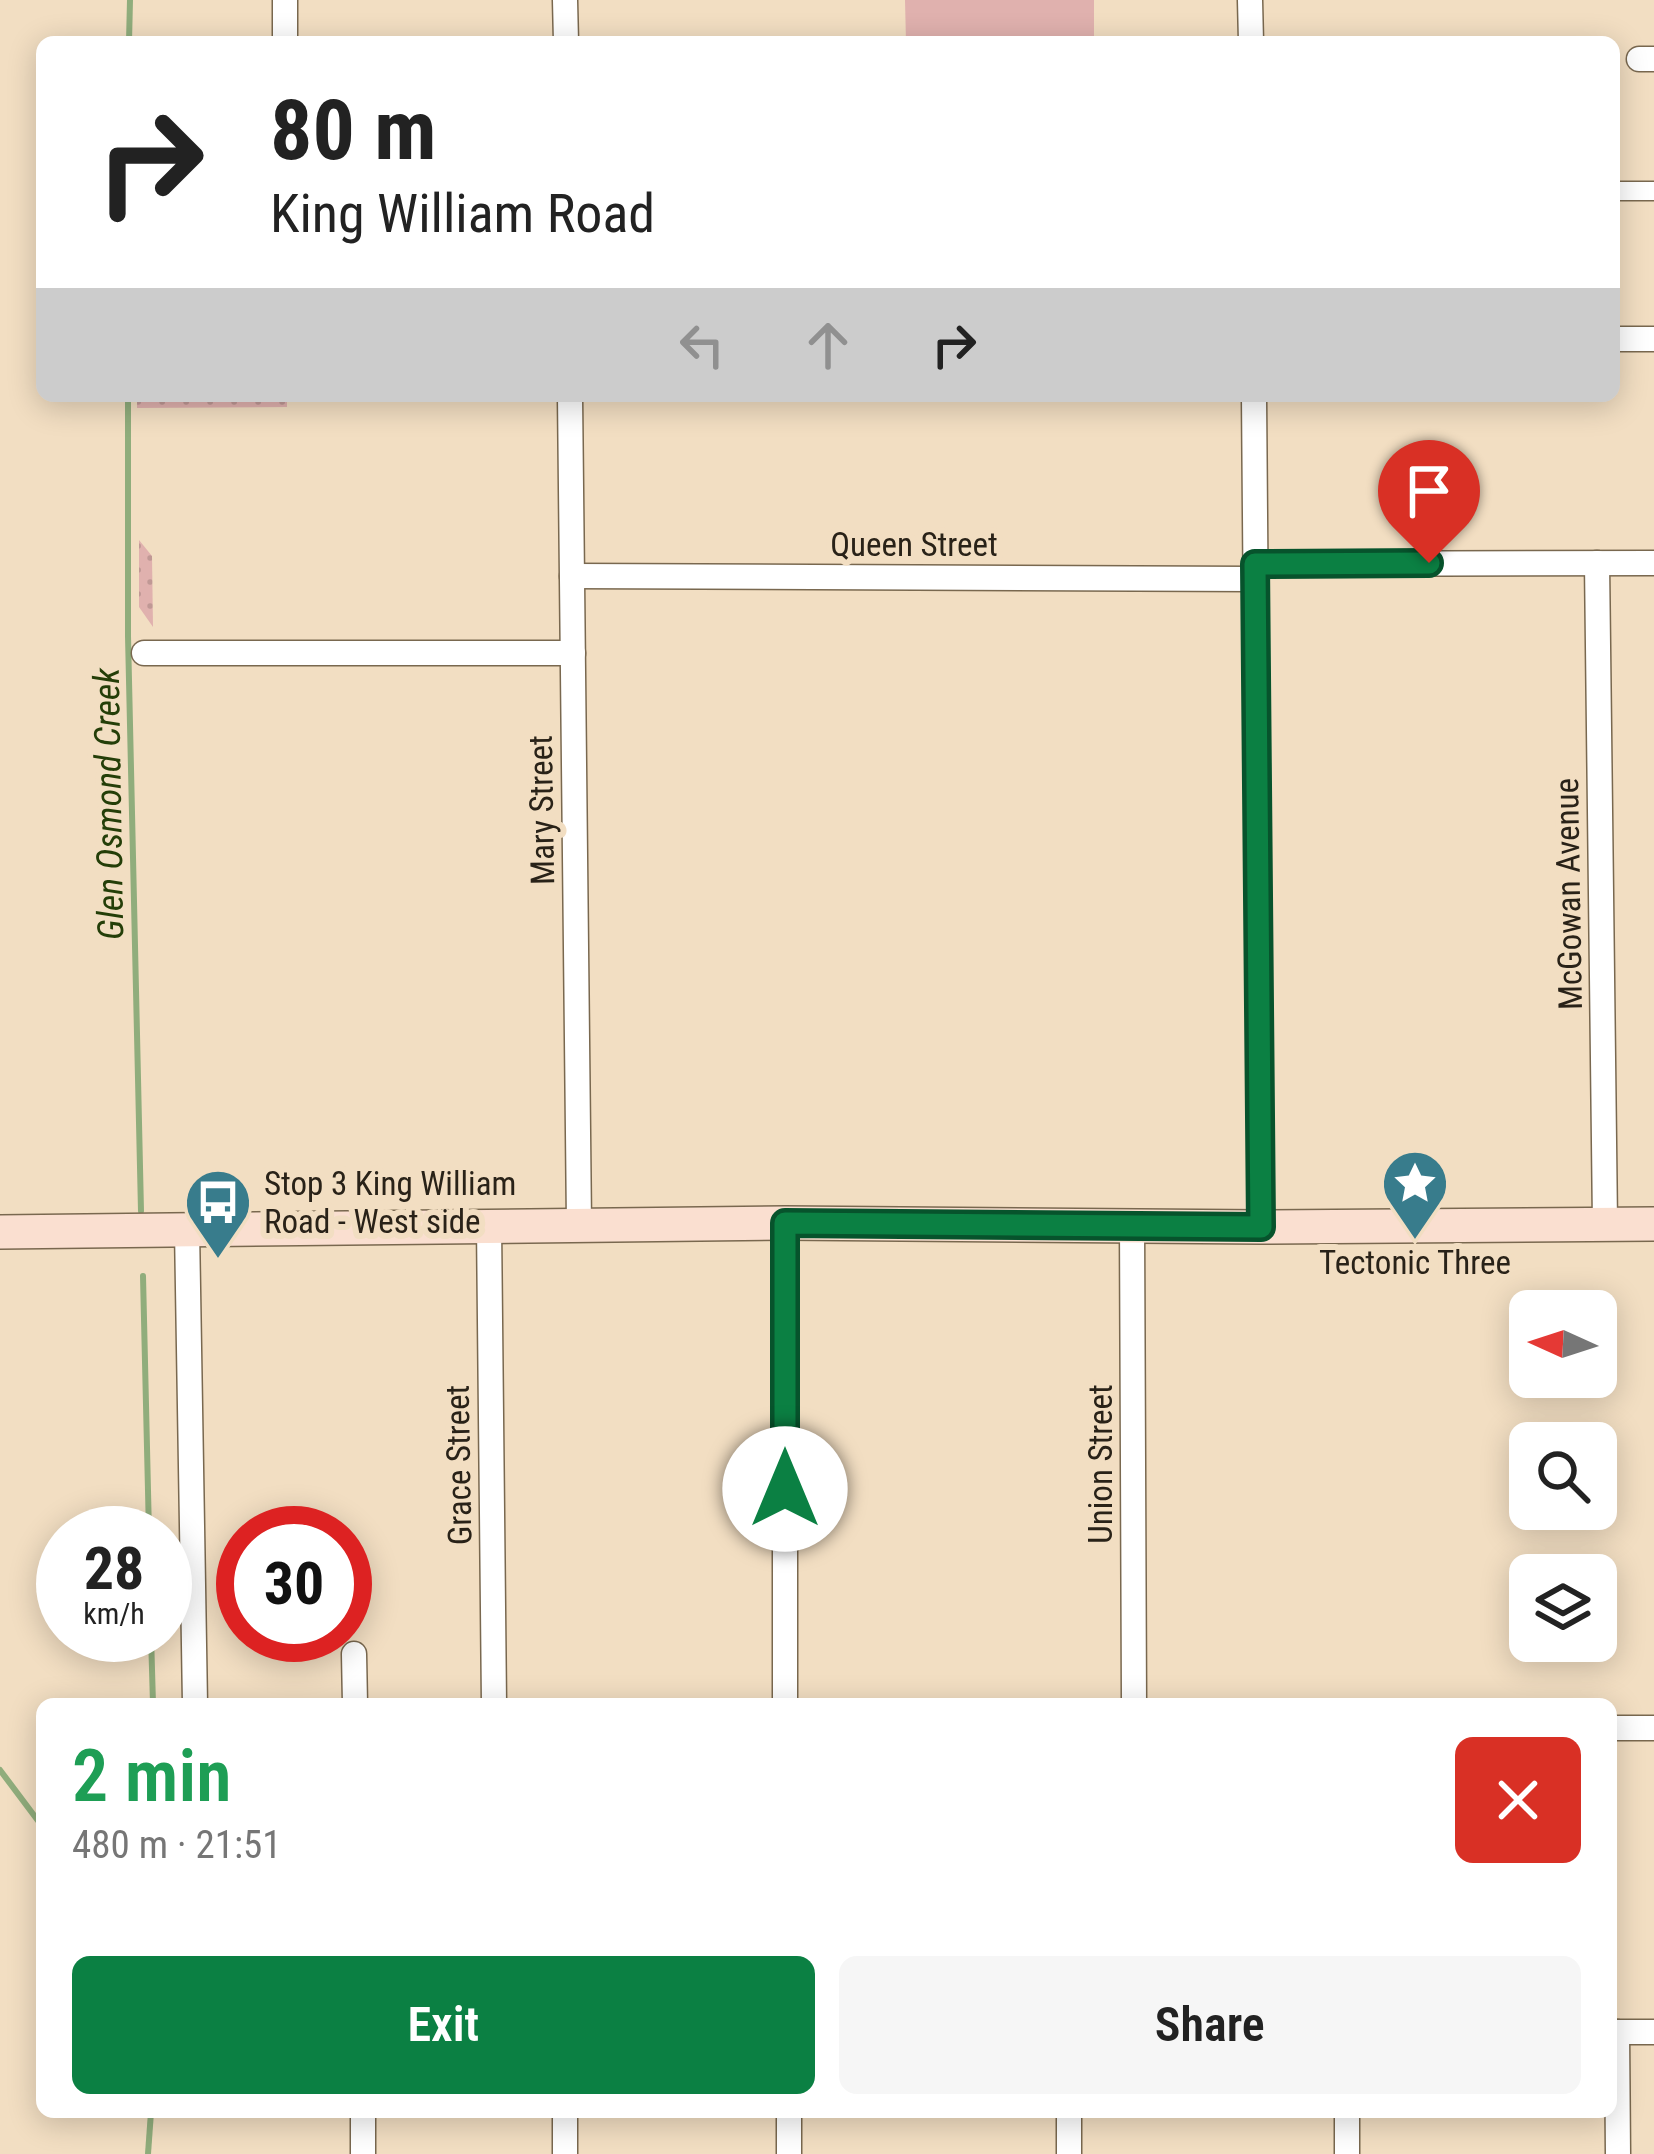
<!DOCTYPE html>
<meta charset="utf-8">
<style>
body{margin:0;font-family:"Roboto Condensed",sans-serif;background:#f6f6f6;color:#222;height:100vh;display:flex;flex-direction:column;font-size:45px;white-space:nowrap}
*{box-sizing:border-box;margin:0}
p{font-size:39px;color:#767676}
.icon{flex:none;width:66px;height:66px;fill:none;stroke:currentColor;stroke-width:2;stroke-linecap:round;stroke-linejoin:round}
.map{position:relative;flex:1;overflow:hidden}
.side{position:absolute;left:36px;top:1698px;width:1581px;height:420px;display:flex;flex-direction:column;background:#fff;border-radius:18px;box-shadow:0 6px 30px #0003}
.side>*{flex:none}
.banner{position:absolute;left:36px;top:36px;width:1584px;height:366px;border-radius:18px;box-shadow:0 6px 30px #0003;background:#fff;color:#222;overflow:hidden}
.needle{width:78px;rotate:273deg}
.controls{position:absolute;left:1509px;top:1290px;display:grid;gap:24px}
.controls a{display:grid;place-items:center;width:108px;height:108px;border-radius:18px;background:#fff;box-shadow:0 6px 30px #0003;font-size:60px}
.speed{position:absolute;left:36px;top:1506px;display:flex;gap:24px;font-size:60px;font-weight:700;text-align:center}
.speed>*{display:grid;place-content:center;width:156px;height:156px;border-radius:50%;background:#fff;box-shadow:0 6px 30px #0003;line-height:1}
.speed small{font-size:30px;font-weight:400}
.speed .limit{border:18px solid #d22;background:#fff;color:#111}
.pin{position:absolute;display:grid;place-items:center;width:102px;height:102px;color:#fff;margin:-123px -51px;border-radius:50% 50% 50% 0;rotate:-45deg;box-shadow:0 0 12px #0007}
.pin .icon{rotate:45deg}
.me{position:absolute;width:132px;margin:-66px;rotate:0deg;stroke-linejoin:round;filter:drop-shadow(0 0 9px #0008)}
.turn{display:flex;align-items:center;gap:42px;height:252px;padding:0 36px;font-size:54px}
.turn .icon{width:156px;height:156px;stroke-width:2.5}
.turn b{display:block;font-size:84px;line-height:102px}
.lanes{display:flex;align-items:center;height:114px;padding:0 36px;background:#0003;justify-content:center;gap:60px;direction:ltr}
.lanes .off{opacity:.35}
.round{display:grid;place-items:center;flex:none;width:126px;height:126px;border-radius:18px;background:#f6f6f6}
.headline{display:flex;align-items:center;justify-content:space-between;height:204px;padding:0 36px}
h1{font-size:72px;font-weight:600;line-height:90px;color:#1e9e55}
.button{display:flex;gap:24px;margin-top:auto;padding:24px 36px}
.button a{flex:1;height:138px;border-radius:18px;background:#0b8043;color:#fff;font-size:48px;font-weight:600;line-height:138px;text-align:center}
.button a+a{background:#f6f6f6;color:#222}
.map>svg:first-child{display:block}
.grass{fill:url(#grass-dots)}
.park{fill:#e0b1ae}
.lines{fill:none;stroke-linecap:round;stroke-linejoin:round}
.stream{stroke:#90ad7c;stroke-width:6}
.pedestrian-casing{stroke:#79684f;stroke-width:21}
.minor-casing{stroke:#79684f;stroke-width:27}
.secondary-casing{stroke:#79684f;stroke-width:36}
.pedestrian{stroke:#fff;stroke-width:18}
.minor{stroke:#fff;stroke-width:24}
.secondary{stroke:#fadfd0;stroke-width:33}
.route-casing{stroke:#07532c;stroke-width:30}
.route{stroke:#0b8043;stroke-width:21}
.labels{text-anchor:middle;stroke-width:12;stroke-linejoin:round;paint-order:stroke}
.street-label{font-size:33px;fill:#292218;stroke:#f2dec2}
.poi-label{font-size:33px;fill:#292218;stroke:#f2dec2;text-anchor:start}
.water-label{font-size:36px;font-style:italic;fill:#243e08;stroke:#f2dec2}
</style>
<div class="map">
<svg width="1654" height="2154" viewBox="0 0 1654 2154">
<defs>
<pattern id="grass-dots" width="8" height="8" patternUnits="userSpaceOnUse" patternTransform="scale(3)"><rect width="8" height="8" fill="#e0b1ae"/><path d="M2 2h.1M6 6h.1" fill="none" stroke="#c09895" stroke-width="1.8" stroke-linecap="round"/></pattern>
</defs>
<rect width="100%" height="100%" fill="#f2dec2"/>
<g class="grass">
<path d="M137 396H287V407L137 408Z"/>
<path d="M139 540 152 556 153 627 139 607Z"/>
</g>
<path class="park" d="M905 0H1094V42H906Z"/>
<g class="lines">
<g class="stream">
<path d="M129 42 130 0"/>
<path d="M128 396V636L141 1211"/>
<path d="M143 1276 149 1533"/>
<path d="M151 1635 153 1704"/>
<path d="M0 1770 42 1826"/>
<path d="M148 2154 151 2112"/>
</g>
<defs>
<path id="pedestrian" d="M1614 191H1654"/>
<g id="minor">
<path d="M285 0V42"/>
<path d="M565 0 566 42"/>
<path d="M1250 0 1251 42"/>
<path d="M1639 59H1654"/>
<path d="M1619 339H1654"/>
<path d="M570 396 579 1224"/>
<path d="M1254 396 1261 1227"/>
<path d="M1597 563 1605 1224"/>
<path d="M1255 564 1654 563"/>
<path d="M572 576 1255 579"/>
<path d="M144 653H573"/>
<path d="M785 1223V1704"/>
<path d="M1132 1223 1134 1704"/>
<path d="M489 1225 494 1704"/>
<path d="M187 1229 195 1704"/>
<path d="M354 1654 355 1704"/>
<path d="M1611 1728H1654"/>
<path d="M1611 2032H1654"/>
<path d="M1617 2032 1618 2154"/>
<path d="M363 2112V2154"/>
<path d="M565 2112V2154"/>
<path d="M789 2112V2154"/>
<path d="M1069 2154V2112"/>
<path d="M1347 2154V2112"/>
</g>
<path id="secondary" d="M0 1232 785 1223 1261 1227 1654 1224"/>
</defs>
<use href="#pedestrian" class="pedestrian-casing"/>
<use href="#minor" class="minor-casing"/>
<use href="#secondary" class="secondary-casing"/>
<use href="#pedestrian" class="pedestrian"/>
<use href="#minor" class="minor"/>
<use href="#secondary" class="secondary"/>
</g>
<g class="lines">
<defs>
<path id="route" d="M785 1489V1223L1261 1227 1255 564 1429 563"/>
</defs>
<use href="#route" class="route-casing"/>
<use href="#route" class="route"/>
</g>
<defs>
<symbol id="sight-pin" viewBox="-11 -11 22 30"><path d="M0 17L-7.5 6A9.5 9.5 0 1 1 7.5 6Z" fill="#387c8c" stroke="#f2dec2"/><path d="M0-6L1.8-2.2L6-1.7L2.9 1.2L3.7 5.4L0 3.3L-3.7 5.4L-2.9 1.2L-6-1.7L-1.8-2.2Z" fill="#fff"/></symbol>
<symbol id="bus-pin" viewBox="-11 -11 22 30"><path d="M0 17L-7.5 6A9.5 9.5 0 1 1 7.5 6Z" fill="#387c8c" stroke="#f2dec2"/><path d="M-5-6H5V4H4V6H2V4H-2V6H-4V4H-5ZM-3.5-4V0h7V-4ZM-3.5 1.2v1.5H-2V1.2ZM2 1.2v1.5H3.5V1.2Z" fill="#fff"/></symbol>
</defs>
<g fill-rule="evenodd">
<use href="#sight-pin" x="1377" y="1145" width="76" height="104"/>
<use href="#bus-pin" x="180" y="1164" width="76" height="104"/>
</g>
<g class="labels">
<g class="street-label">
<text x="914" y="556">Queen Street</text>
<text transform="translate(541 810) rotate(-91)" y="12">Mary Street</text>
<text transform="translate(1568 894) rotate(-91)" y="12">McGowan Avenue</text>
<text transform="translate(1100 1464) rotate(-90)" y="12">Union Street</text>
<text transform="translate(458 1465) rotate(-91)" y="12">Grace Street</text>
</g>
<g class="poi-label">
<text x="264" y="1195">Stop 3 King William<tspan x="264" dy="38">Road - West side</tspan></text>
<text x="1415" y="1274" text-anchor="middle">Tectonic Three</text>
</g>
<g class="water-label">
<text transform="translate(108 804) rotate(-91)" y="13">Glen Osmond Creek</text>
</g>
</g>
</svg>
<div class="controls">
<a><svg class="needle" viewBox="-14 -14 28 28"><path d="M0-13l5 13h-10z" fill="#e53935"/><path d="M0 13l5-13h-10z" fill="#767676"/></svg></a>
<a><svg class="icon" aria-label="search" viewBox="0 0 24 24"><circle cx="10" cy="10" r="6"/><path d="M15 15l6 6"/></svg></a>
<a><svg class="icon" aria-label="layers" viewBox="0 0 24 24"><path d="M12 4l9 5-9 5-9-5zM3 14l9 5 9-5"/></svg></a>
</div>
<div class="speed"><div>28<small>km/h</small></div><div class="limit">30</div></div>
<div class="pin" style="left:1429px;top:563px;background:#d93025"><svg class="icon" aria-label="arrive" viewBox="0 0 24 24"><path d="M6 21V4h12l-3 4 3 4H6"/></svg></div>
<svg class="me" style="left:785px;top:1489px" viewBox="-20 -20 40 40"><circle r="19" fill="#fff"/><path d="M0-13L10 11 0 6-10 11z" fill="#0b8043"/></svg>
<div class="banner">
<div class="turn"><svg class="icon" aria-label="right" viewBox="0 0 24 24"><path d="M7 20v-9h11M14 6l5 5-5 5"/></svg><div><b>80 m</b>King William Road</div></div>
<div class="lanes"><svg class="icon off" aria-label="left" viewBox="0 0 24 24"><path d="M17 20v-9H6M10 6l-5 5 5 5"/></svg><svg class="icon off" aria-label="ahead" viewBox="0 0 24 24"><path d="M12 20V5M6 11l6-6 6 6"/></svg><svg class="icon" aria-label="right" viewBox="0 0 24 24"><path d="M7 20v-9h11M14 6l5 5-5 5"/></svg></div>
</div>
<section class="side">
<div class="headline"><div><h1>2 min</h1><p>480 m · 21:51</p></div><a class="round" style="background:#d93025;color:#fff"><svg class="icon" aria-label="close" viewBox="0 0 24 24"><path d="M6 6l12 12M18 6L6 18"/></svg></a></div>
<div class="button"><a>Exit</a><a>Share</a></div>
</section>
</div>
